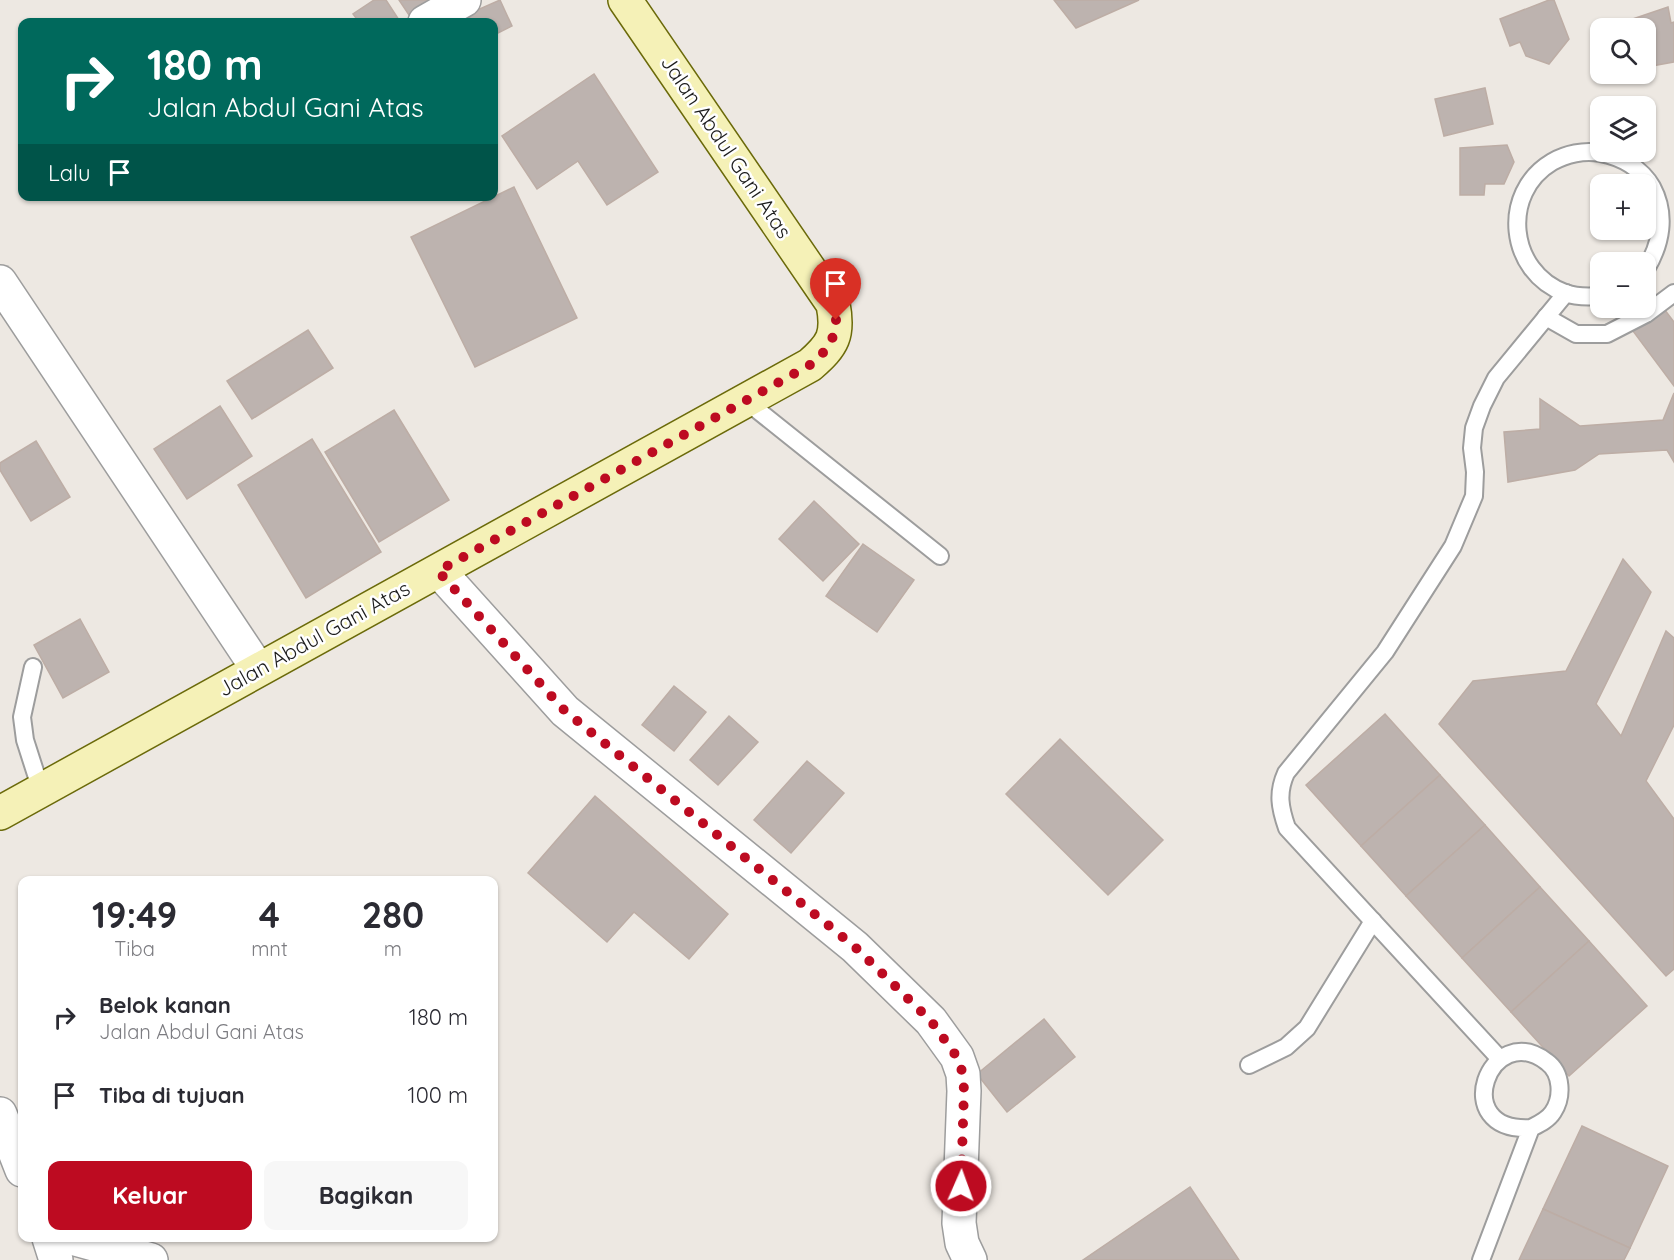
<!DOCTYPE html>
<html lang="id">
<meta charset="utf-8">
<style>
body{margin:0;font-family:Quicksand,sans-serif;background:#f7f7f7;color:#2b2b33;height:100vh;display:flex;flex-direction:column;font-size:22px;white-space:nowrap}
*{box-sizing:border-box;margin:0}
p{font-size:20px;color:#7c7c81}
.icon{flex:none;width:33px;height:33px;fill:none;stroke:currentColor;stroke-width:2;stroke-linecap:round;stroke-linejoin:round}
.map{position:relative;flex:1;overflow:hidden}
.details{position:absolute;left:18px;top:876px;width:480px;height:366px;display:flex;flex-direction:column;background:#fff;border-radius:12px;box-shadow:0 2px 4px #0004}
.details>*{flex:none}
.top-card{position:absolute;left:18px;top:18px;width:480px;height:183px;border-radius:12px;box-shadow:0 2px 4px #0004;background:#00695c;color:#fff;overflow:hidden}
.controls{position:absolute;left:1590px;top:18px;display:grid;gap:12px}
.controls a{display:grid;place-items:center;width:66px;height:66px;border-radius:12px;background:#fff;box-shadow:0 2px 4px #0004;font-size:30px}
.pin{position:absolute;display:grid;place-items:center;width:51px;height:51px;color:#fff;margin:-62px -26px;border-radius:50% 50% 50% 0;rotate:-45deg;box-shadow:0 0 6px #0007}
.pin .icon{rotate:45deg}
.me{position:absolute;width:66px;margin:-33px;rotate:2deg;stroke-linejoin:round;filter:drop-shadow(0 0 4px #0008)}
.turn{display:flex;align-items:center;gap:21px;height:126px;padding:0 30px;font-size:27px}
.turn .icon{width:78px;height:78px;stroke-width:2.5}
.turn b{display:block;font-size:42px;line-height:51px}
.then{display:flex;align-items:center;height:57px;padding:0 30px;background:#0003;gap:12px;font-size:22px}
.eta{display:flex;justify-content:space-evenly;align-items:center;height:102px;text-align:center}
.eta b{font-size:36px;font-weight:700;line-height:42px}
.action{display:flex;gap:12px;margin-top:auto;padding:12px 30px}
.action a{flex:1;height:69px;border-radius:12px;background:#bd0b21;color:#fff;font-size:24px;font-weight:700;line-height:69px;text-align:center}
.action a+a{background:#f7f7f7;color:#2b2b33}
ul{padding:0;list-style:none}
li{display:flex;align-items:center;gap:18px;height:78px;padding:0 30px}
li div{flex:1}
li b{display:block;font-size:22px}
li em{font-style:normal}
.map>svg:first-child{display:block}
.building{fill:#bdb3af;stroke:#bdada5;stroke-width:1.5}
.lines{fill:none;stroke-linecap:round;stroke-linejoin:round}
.lane-casing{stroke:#9d9d9d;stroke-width:20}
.street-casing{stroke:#9d9d9d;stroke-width:36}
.secondary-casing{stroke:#6b6a0a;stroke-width:36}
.lane{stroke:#fff;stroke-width:16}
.street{stroke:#fff;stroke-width:33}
.secondary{stroke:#f5f1b7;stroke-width:33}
.route{stroke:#bd0b21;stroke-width:10;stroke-dasharray:0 18}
.labels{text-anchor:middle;stroke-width:5;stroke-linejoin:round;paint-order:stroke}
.street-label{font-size:21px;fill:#1c1c1c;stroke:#fff}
</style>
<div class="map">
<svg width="1674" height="1260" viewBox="0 0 1674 1260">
<rect width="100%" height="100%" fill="#ede8e2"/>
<g class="building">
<path d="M374 0H386L399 20 395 22H359L353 14Z"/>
<path d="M399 0H432L409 15Z"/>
<path d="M500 0 512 26 494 35V22H472L468 14Z"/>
<path d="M1054 0H1139L1076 28Z"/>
<path d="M1549 0H1554L1569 39 1549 64 1526 56 1520 42 1510 46 1500 19Z"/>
<path d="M1668 7 1671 23 1674 22V62L1646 67V28H1624L1621 23Z"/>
<path d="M594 74 658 172 607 205 578 161 537 189 502 136Z"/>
<path d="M1485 88 1493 124 1444 136 1435 99Z"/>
<path d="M1507 145 1514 162 1504 184H1485L1484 195H1460V148Z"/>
<path d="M514 187 577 318 475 367 411 237Z"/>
<path d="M1661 305 1674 322V386L1630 327Z"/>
<path d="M308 330 333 368 252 419 227 381Z"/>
<path d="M1674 393V462L1667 450 1599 454 1575 470 1508 482 1504 432 1540 429V399L1580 426 1663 420Z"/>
<path d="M220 406 252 456 187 499 154 449Z"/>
<path d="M394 410 449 500 379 542 325 452Z"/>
<path d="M312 439 381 552 306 598 238 485Z"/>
<path d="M36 441 70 497 31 521 0 470V463Z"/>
<path d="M814 501 859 544 823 581 779 539Z"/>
<path d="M863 544 914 580 877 632 826 596Z"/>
<path d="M1623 559 1651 592 1596 704 1621 736 1666 631 1674 638V725L1646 781 1674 819V969L1666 976 1439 724 1473 681 1566 671Z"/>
<path d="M80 619 109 672 63 698 34 645Z"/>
<path d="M674 686 706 712 674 751 642 725Z"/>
<path d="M1385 714 1440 775 1361 846 1306 785Z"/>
<path d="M729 716 758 742 718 785 690 760Z"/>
<path d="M1060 739 1163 840 1108 895 1006 794Z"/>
<path d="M807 761 844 793 791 853 754 820Z"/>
<path d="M1440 775 1485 825 1406 896 1361 846Z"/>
<path d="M595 796 728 914 689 959 634 912 607 942 528 873Z"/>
<path d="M1485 825 1540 887 1462 958 1406 896Z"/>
<path d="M1540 887 1589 941 1511 1012 1462 958Z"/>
<path d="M1589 941 1647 1006 1569 1076 1511 1012Z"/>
<path d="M1044 1019 1075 1057 1007 1112 977 1074Z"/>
<path d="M1582 1126 1668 1166 1630 1248 1543 1209Z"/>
<path d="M1190 1187 1239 1260H1083Z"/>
<path d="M1543 1209 1630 1248 1624 1260H1519Z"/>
</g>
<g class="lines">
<defs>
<g id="lane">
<path d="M1600 296C1588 297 1576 297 1565 293 1508 272 1500 193 1552 162 1566 154 1584 150 1600 153 1621 157 1641 168 1652 187 1667 215 1661 244 1646 269"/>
<path d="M1546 317 1576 334H1607L1646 314 1674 293"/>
<path d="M746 401 940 556"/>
<path d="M33 667 22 717 25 740 41 790"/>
<path d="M1500 1059 1287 828C1280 808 1277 793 1286 773L1385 652 1453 546 1474 496 1475 472 1472 448 1474 428 1482 406 1496 378 1566 293"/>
<path d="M1249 1065 1286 1047 1307 1028 1373 921"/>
<path d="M1481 1260 1531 1128C1539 1124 1548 1120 1553 1112 1563 1097 1562 1073 1547 1062 1490 1018 1447 1133 1531 1128"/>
</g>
<g id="street">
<path d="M425 22 464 0"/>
<path d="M0 282 258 669"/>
<path d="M439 571 565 711 855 947 931 1021 957 1057 963 1074 964 1091 959 1223 962 1243 970 1260"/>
<path d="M0 1114 22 1170"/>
<path d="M49 1238 56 1260"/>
<path d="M72 1238 151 1260"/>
</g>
<path id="secondary" d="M0 813 810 365C833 345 839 335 833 304L625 0"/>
</defs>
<use href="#lane" class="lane-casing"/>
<use href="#street" class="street-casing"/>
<use href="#secondary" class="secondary-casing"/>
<use href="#lane" class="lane"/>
<use href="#street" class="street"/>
<use href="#secondary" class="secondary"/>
</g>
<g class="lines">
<path class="route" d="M836 320C834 343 827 350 810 365L438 571 565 711 855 947 931 1021 957 1057 963 1074 964 1091 961 1186"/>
</g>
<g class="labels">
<g class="street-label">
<text transform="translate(726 147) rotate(56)" y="7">Jalan Abdul Gani Atas</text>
<text transform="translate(314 639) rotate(-29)" y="7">Jalan Abdul Gani Atas</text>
</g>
</g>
</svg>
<div class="controls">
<a><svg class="icon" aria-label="search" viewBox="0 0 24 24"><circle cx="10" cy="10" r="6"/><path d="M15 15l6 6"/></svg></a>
<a><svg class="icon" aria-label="layers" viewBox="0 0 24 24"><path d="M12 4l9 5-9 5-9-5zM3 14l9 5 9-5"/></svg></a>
<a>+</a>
<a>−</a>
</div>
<div class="pin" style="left:836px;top:320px;background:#d93025"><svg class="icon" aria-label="arrive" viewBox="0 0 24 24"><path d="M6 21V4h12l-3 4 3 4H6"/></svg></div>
<svg class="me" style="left:961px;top:1186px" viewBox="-20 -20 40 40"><circle r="17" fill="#bd0b21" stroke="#fff" stroke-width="3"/><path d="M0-11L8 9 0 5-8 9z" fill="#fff"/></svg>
<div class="top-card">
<div class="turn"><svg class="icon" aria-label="right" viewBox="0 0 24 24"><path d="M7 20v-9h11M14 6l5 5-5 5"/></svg><div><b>180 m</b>Jalan Abdul Gani Atas</div></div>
<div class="then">Lalu<svg class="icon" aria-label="arrive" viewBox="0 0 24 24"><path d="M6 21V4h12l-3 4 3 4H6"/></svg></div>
</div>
<section class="details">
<div class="eta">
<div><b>19:49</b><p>Tiba</p></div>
<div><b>4</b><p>mnt</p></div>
<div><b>280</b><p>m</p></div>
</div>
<ul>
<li><svg class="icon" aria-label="right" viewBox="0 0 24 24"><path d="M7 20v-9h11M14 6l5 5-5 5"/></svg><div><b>Belok kanan</b><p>Jalan Abdul Gani Atas</p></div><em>180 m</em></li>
<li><svg class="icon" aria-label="arrive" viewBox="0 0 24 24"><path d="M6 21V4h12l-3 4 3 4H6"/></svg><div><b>Tiba di tujuan</b></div><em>100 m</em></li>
</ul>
<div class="action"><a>Keluar</a><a>Bagikan</a></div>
</section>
</div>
